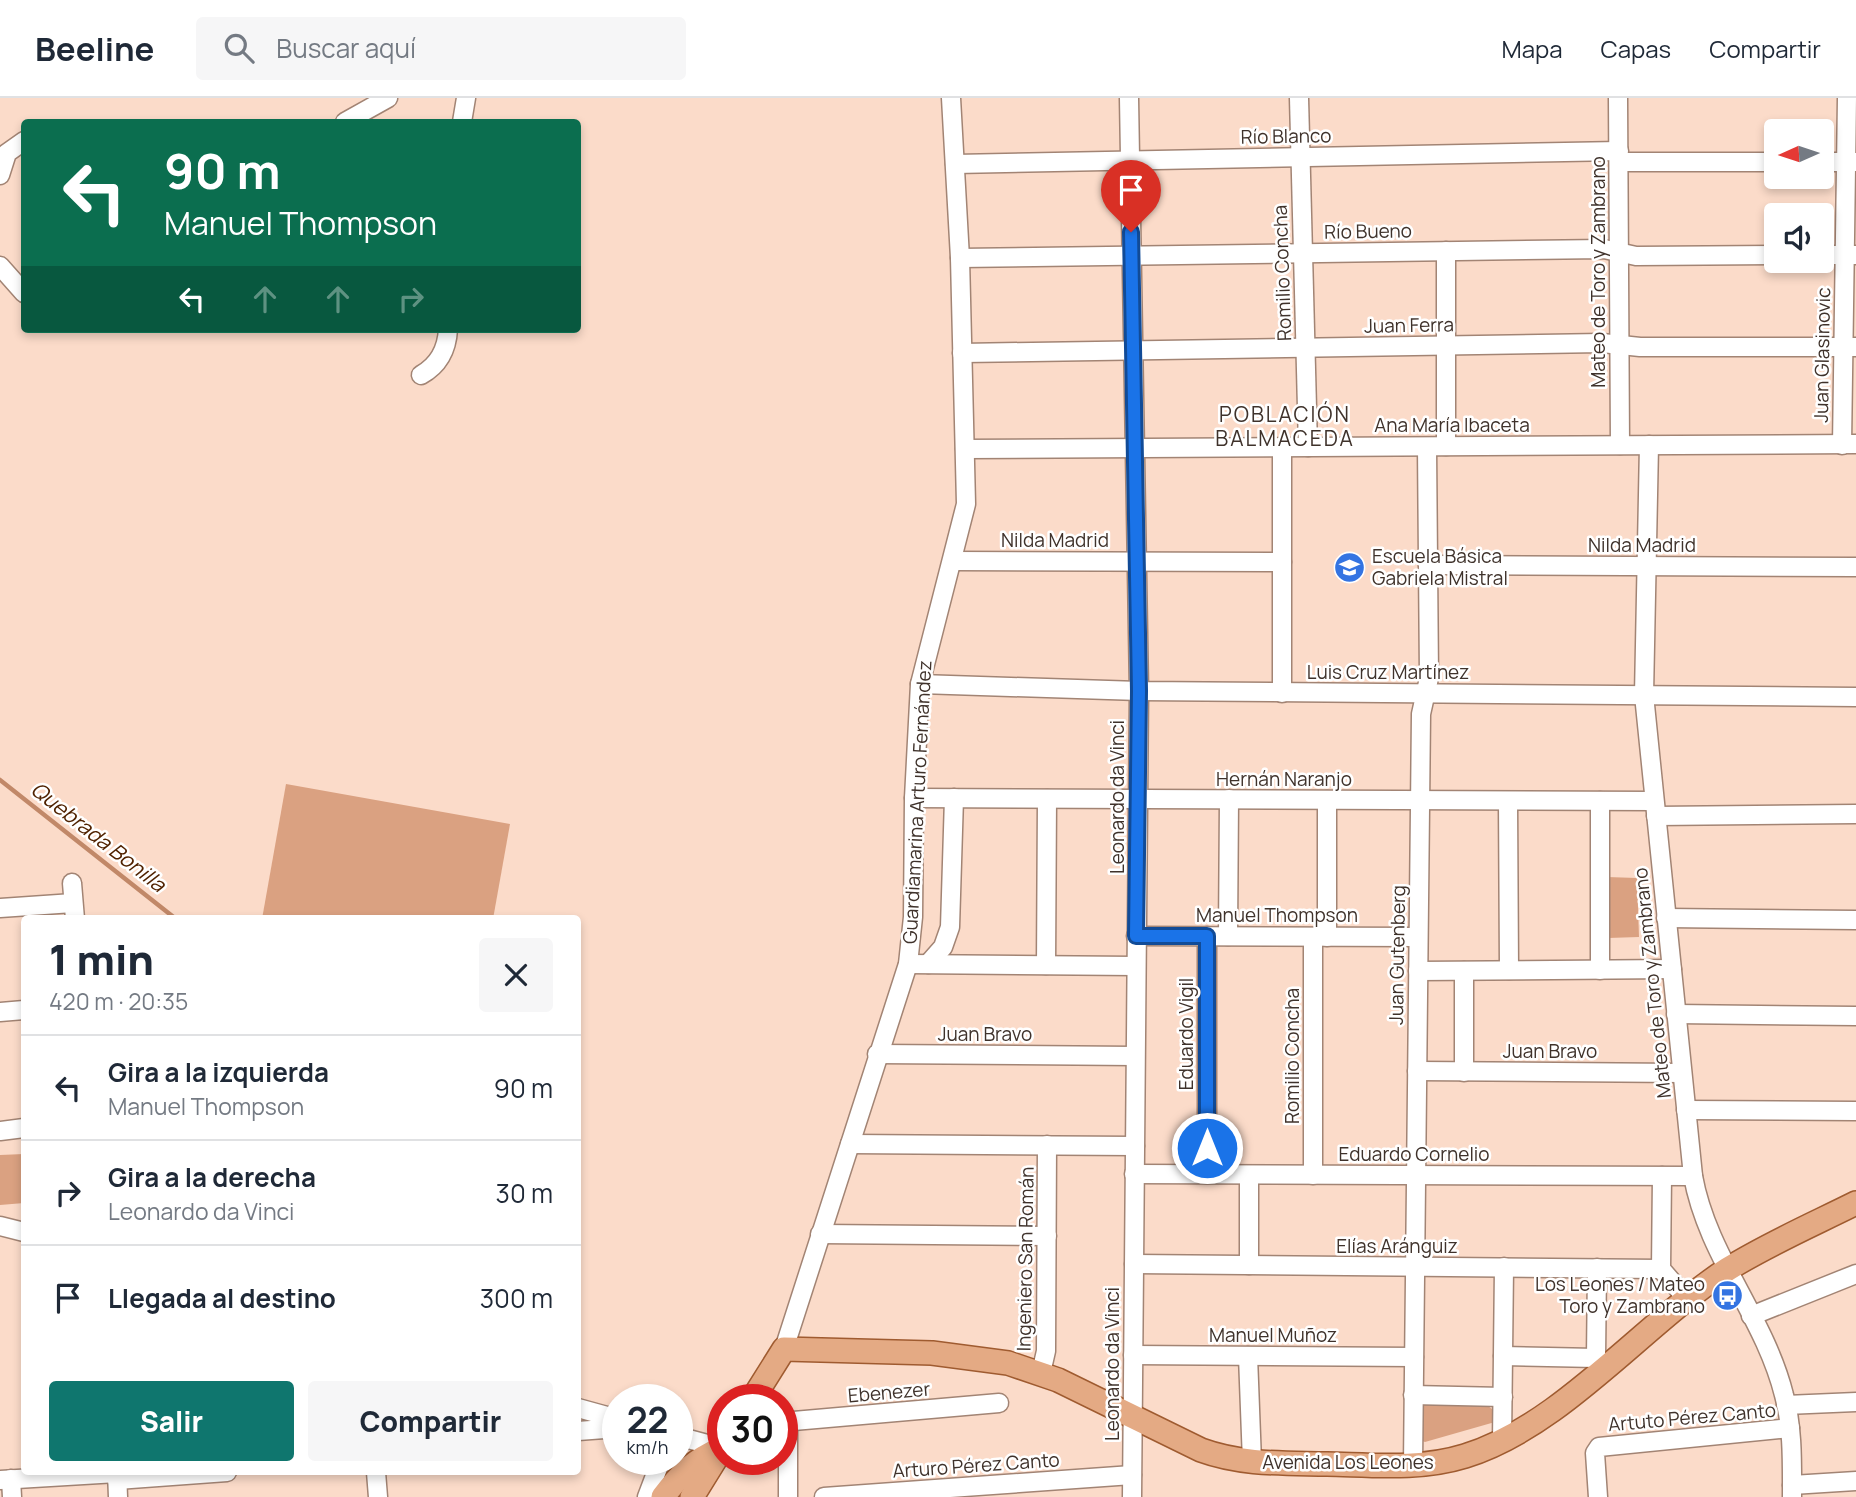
<!DOCTYPE html>
<html lang="es">
<meta charset="utf-8">
<style>
body{margin:0;font-family:Manrope,sans-serif;background:#f6f6f7;color:#1f2937;height:100vh;display:flex;flex-direction:column;font-size:26px;white-space:nowrap}
*{box-sizing:border-box;margin:0}
p{font-size:23px;color:#747a83}
.icon{flex:none;width:38px;height:38px;fill:none;stroke:currentColor;stroke-width:2;stroke-linecap:round;stroke-linejoin:round}
.map{position:relative;flex:1;overflow:hidden}
.sheet{position:absolute;left:21px;top:817px;width:560px;height:560px;display:flex;flex-direction:column;background:#fff;border-radius:7px;box-shadow:0 4px 10px #0003}
.sheet>*{flex:none}
.banner{position:absolute;left:21px;top:21px;width:560px;height:214px;border-radius:7px;box-shadow:0 4px 10px #0003;background:#0b6e4f;color:#fff;overflow:hidden}
.needle{width:46px;rotate:267deg}
.fabs{position:absolute;left:1764px;top:21px;display:grid;gap:14px}
.fabs a{display:grid;place-items:center;width:70px;height:70px;border-radius:7px;background:#fff;box-shadow:0 4px 10px #0003;font-size:35px}
.speed{position:absolute;left:602px;top:1286px;display:flex;gap:14px;font-size:35px;font-weight:700;text-align:center}
.speed>*{display:grid;place-content:center;width:91px;height:91px;border-radius:50%;background:#fff;box-shadow:0 4px 10px #0003;line-height:1}
.speed small{font-size:18px;font-weight:400}
.speed .limit{border:10px solid #d22;background:#fff;color:#111}
.pin{position:absolute;display:grid;place-items:center;width:60px;height:60px;color:#fff;margin:-72px -30px;border-radius:50% 50% 50% 0;rotate:-45deg;box-shadow:0 0 7px #0007}
.pin .icon{rotate:45deg}
.me{position:absolute;width:77px;margin:-38px;rotate:0deg;stroke-linejoin:round;filter:drop-shadow(0 0 5px #0008)}
.turn{display:flex;align-items:center;gap:24px;height:147px;padding:0 28px;font-size:32px}
.turn .icon{width:91px;height:91px;stroke-width:2.5}
.turn b{display:block;font-size:49px;line-height:60px}
.lanes{display:flex;align-items:center;height:66px;padding:0 28px;background:#0003;justify-content:center;gap:35px;direction:ltr}
.lanes .off{opacity:.35}
.round{display:grid;place-items:center;flex:none;width:74px;height:74px;border-radius:7px;background:#f6f6f7}
.head{display:flex;align-items:center;justify-content:space-between;height:119px;padding:0 28px}
h1{font-size:42px;font-weight:800;line-height:52px}
.primary-button{display:flex;gap:14px;margin-top:auto;padding:14px 28px}
.primary-button a{flex:1;height:80px;border-radius:7px;background:#0f766e;color:#fff;font-size:28px;font-weight:800;line-height:80px;text-align:center}
.primary-button a+a{background:#f6f6f7;color:#1f2937}
ul{padding:0;list-style:none}
li{display:flex;align-items:center;gap:21px;height:105px;padding:0 28px;border-top:2px solid #e0e1e3}
li div{flex:1}
li b{display:block;font-size:26px}
li em{font-style:normal}
header{display:flex;align-items:center;gap:42px;box-sizing:border-box;height:98px;padding:0 35px;background:#fff;border-bottom:2px solid #e0e1e3}
header strong{font-size:33px}
nav{display:flex;gap:38px;margin-inline-start:auto;font-size:24px}
.search{width:490px;height:63px;background:#f6f6f7;display:flex;align-items:center;gap:18px;box-sizing:border-box;padding:0 24px;border-radius:7px;color:#747a83;font-size:26px}
.map>svg:first-child{display:block}
.green{fill:#daa181}
.lines{fill:none;stroke-linecap:round;stroke-linejoin:round}
.stream{stroke:#c18868;stroke-width:4.5}
.minor-casing{stroke:#a28474;stroke-width:21}
.major-casing{stroke:#9f5b30;stroke-width:26}
.minor{stroke:#fff;stroke-width:18}
.major{stroke:#e4aa84;stroke-width:23}
.route-casing{stroke:#114b97;stroke-width:18}
.route{stroke:#1a73e8;stroke-width:12}
.labels{text-anchor:middle;stroke-width:5;stroke-linejoin:round;paint-order:stroke}
.street-label{font-size:19px;fill:#3f322b;stroke:#fff}
.poi-label{font-size:19px;fill:#3f322b;stroke:#fff;text-anchor:start}
.neighbourhood-label{font-size:21px;letter-spacing:2px;fill:#3f322b;stroke:#fff}
.water-label{font-size:21px;font-style:italic;fill:#502200;stroke:#fff}
</style>
<header>
<strong>Beeline</strong>
<div class="search"><svg class="icon" aria-label="search" viewBox="0 0 24 24"><circle cx="10" cy="10" r="6"/><path d="M15 15l6 6"/></svg>Buscar aquí</div>
<nav><a>Mapa</a><a>Capas</a><a>Compartir</a></nav>
</header>
<div class="map">
<svg width="1856" height="1399" viewBox="0 0 1856 1399">
<rect width="100%" height="100%" fill="#fbdbc9"/>
<g class="green">
<path d="M286 686 510 726 493 821H262Z"/>
<path d="M1607 779 1637 780 1639 839 1608 840Z"/>
<path d="M24 1056V1105L0 1107V1057Z"/>
<path d="M1419 1302 1485 1306 1495 1313V1324L1425 1344 1417 1341Z"/>
</g>
<g class="lines">
<path class="stream" d="M0 682 176 821"/>
<defs>
<g id="minor">
<path d="M1129 0 1139 593 1132 1399"/>
<path d="M1299 0 1308 349"/>
<path d="M1618 0 1620 347"/>
<path d="M345 24 388 0"/>
<path d="M462 24 466 0"/>
<path d="M1619 64H1776"/>
<path d="M1822 64H1856"/>
<path d="M955 66 1619 53"/>
<path d="M0 77 7 55 24 43"/>
<path d="M1822 157H1856"/>
<path d="M960 160 1604 151 1636 158 1776 157"/>
<path d="M0 168 24 195"/>
<path d="M962 255 1602 245 1640 249H1856"/>
<path d="M421 277C439 267 447 251 448 231"/>
<path d="M1649 347 1644 597 1693 1078C1707 1157 1765 1220 1784 1297 1793 1330 1792 1365 1792 1399"/>
<path d="M1842 347 1847 0"/>
<path d="M1446 348V153"/>
<path d="M965 351 1856 346"/>
<path d="M953 463 1282 464"/>
<path d="M1428 467 1856 469"/>
<path d="M920 586 1139 593 1856 599"/>
<path d="M1282 595V349"/>
<path d="M914 700 1654 703"/>
<path d="M1508 703 1509 872"/>
<path d="M1656 718 1856 716"/>
<path d="M72 785 75 821"/>
<path d="M0 810 73 805"/>
<path d="M1666 820 1856 822"/>
<path d="M1136 838 1418 839"/>
<path d="M1228 838 1229 701"/>
<path d="M1313 839V1077"/>
<path d="M1327 839V702"/>
<path d="M908 866 1136 868"/>
<path d="M928 866 943 849 950 829 954 700"/>
<path d="M1046 867 1047 701"/>
<path d="M1600 872V703"/>
<path d="M1418 873 1672 871"/>
<path d="M0 914 24 912"/>
<path d="M1676 916 1856 918"/>
<path d="M877 956 1135 958"/>
<path d="M1417 973 1682 975"/>
<path d="M1464 974V873"/>
<path d="M1686 1012 1856 1013"/>
<path d="M0 1033 24 1030"/>
<path d="M850 1046 1135 1048"/>
<path d="M1134 1076 1693 1078"/>
<path d="M1207 1076V838"/>
<path d="M1662 1078 1661 1171 1688 1202"/>
<path d="M0 1128 24 1134"/>
<path d="M820 1136 1047 1138"/>
<path d="M1134 1166 1661 1171"/>
<path d="M1249 1167V1077"/>
<path d="M1597 1170 1596 1260 1605 1270"/>
<path d="M1751 1218 1856 1176"/>
<path d="M784 1251 908 866 913 819 914 700 920 586 966 406 960 160 951 0"/>
<path d="M1133 1257 1414 1259"/>
<path d="M1248 1258 1252 1364"/>
<path d="M1503 1258 1596 1260"/>
<path d="M1041 1275 1046 1253 1047 1047"/>
<path d="M1413 1297 1503 1299"/>
<path d="M1786 1307 1856 1304"/>
<path d="M578 1310 618 1321"/>
<path d="M788 1323V1399"/>
<path d="M782 1324 999 1305"/>
<path d="M578 1333 618 1330"/>
<path d="M677 1338 722 1350"/>
<path d="M1502 1343 1504 1169"/>
<path d="M1413 1367 1421 616 1429 580 1427 349"/>
<path d="M117 1374 118 1399"/>
<path d="M376 1374 378 1399"/>
<path d="M11 1381 12 1399"/>
<path d="M0 1382 117 1375"/>
<path d="M117 1382 227 1374"/>
<path d="M1792 1387 1856 1383"/>
<path d="M647 1399 661 1362"/>
<path d="M824 1399 1132 1377"/>
<path d="M1598 1399 1595 1355 1599 1349 1790 1330"/>
</g>
<g id="major">
<path d="M752 1302 784 1251 932 1255 1008 1265 1058 1282 1201 1352C1242 1367 1284 1365 1327 1366 1373 1367 1420 1372 1465 1358 1562 1328 1643 1226 1728 1171 1768 1146 1814 1126 1856 1105"/>
<path d="M663 1399C681 1375 695 1362 722 1350"/>
<path d="M692 1399 723 1349"/>
</g>
</defs>
<use href="#minor" class="minor-casing"/>
<use href="#major" class="major-casing"/>
<use href="#minor" class="minor"/>
<use href="#major" class="major"/>
</g>
<g class="lines">
<defs>
<path id="route" d="M1131 134 1139 593 1136 838H1207V1050"/>
</defs>
<use href="#route" class="route-casing"/>
<use href="#route" class="route"/>
</g>
<defs>
<symbol id="school-disc" viewBox="-11 -11 22 22"><circle r="9.5" fill="#3474e2" stroke="#fff"/><path d="M0-5L7-2L0 1L-7-2ZM-4 1L0 2.5L4 1V4Q0 6-4 4Z" fill="#fff"/></symbol>
<symbol id="bus-disc" viewBox="-11 -11 22 22"><circle r="9.5" fill="#3474e2" stroke="#fff"/><path d="M-5-6H5V4H4V6H2V4H-2V6H-4V4H-5ZM-3.5-4V0h7V-4ZM-3.5 1.2v1.5H-2V1.2ZM2 1.2v1.5H3.5V1.2Z" fill="#fff"/></symbol>
</defs>
<g fill-rule="evenodd">
<use href="#school-disc" x="1332" y="452" width="35" height="35"/>
<use href="#bus-disc" x="1710" y="1180" width="35" height="35"/>
</g>
<g class="labels">
<g class="street-label">
<text transform="translate(1286 38) rotate(-1)" y="7">Río Blanco</text>
<text transform="translate(1368 133) rotate(-1)" y="7">Río Bueno</text>
<text transform="translate(1598 174) rotate(-90)" y="7">Mateo de Toro y Zambrano</text>
<text transform="translate(1282 175) rotate(-92)" y="7">Romilio Concha</text>
<text transform="translate(1409 227) rotate(-1)" y="7">Juan Ferra</text>
<text transform="translate(1822 257) rotate(-89)" y="7">Juan Glasinovic</text>
<text x="1452" y="334">Ana María Ibaceta</text>
<text x="1055" y="449">Nilda Madrid</text>
<text x="1642" y="454">Nilda Madrid</text>
<text x="1388" y="581">Luis Cruz Martínez</text>
<text x="1284" y="688">Hernán Naranjo</text>
<text transform="translate(1117 699) rotate(-90)" y="7">Leonardo da Vinci</text>
<text transform="translate(917 704) rotate(-87)" y="7">Guardiamarina Arturo Fernández</text>
<text x="1277" y="824">Manuel Thompson</text>
<text transform="translate(1397 857) rotate(-89)" y="7">Juan Gutenberg</text>
<text transform="translate(1652 885) rotate(-96)" y="7">Mateo de Toro y Zambrano</text>
<text x="985" y="943">Juan Bravo</text>
<text transform="translate(1186 936) rotate(-90)" y="7">Eduardo Vigil</text>
<text x="1550" y="960">Juan Bravo</text>
<text transform="translate(1292 958) rotate(-90)" y="7">Romilio Concha</text>
<text x="1414" y="1063">Eduardo Cornelio</text>
<text x="1397" y="1155">Elías Aránguiz</text>
<text transform="translate(1025 1161) rotate(-89)" y="7">Ingeniero San Román</text>
<text x="1273" y="1244">Manuel Muñoz</text>
<text transform="translate(1112 1266) rotate(-90)" y="7">Leonardo da Vinci</text>
<text transform="translate(889 1294) rotate(-5)" y="7">Ebenezer</text>
<text transform="translate(1692 1319) rotate(-5)" y="7">Artuto Pérez Canto</text>
<text x="1348" y="1371">Avenida Los Leones</text>
<text transform="translate(976 1367) rotate(-4)" y="7">Arturo Pérez Canto</text>
</g>
<g class="poi-label">
<text x="1372" y="465">Escuela Básica<tspan x="1372" dy="22">Gabriela Mistral</tspan></text>
<text x="1705" y="1193" text-anchor="end">Los Leones / Mateo<tspan x="1705" dy="22">Toro y Zambrano</tspan></text>
</g>
<g class="neighbourhood-label">
<text x="1285" y="324">POBLACIÓN<tspan x="1285" dy="24">BALMACEDA</tspan></text>
</g>
<g class="water-label">
<text transform="translate(98 739) rotate(38)" y="7">Quebrada Bonilla</text>
</g>
</g>
</svg>
<div class="fabs">
<a><svg class="needle" viewBox="-14 -14 28 28"><path d="M0-13l5 13h-10z" fill="#e53935"/><path d="M0 13l5-13h-10z" fill="#747a83"/></svg></a>
<a><svg class="icon" aria-label="sound" viewBox="0 0 24 24"><path d="M4 9h4l5-4v14l-5-4H4zM17 9q2 3 0 6"/></svg></a>
</div>
<div class="speed"><div>22<small>km/h</small></div><div class="limit">30</div></div>
<div class="pin" style="left:1131px;top:134px;background:#d93025"><svg class="icon" aria-label="arrive" viewBox="0 0 24 24"><path d="M6 21V4h12l-3 4 3 4H6"/></svg></div>
<svg class="me" style="left:1207px;top:1050px" viewBox="-20 -20 40 40"><circle r="17" fill="#1a73e8" stroke="#fff" stroke-width="3"/><path d="M0-11L8 9 0 5-8 9z" fill="#fff"/></svg>
<div class="banner">
<div class="turn"><svg class="icon" aria-label="left" viewBox="0 0 24 24"><path d="M17 20v-9H6M10 6l-5 5 5 5"/></svg><div><b>90 m</b>Manuel Thompson</div></div>
<div class="lanes"><svg class="icon" aria-label="left" viewBox="0 0 24 24"><path d="M17 20v-9H6M10 6l-5 5 5 5"/></svg><svg class="icon off" aria-label="ahead" viewBox="0 0 24 24"><path d="M12 20V5M6 11l6-6 6 6"/></svg><svg class="icon off" aria-label="ahead" viewBox="0 0 24 24"><path d="M12 20V5M6 11l6-6 6 6"/></svg><svg class="icon off" aria-label="right" viewBox="0 0 24 24"><path d="M7 20v-9h11M14 6l5 5-5 5"/></svg></div>
</div>
<section class="sheet">
<div class="head"><div><h1>1 min</h1><p>420 m · 20:35</p></div><a class="round"><svg class="icon" aria-label="close" viewBox="0 0 24 24"><path d="M6 6l12 12M18 6L6 18"/></svg></a></div>
<ul>
<li><svg class="icon" aria-label="left" viewBox="0 0 24 24"><path d="M17 20v-9H6M10 6l-5 5 5 5"/></svg><div><b>Gira a la izquierda</b><p>Manuel Thompson</p></div><em>90 m</em></li>
<li><svg class="icon" aria-label="right" viewBox="0 0 24 24"><path d="M7 20v-9h11M14 6l5 5-5 5"/></svg><div><b>Gira a la derecha</b><p>Leonardo da Vinci</p></div><em>30 m</em></li>
<li><svg class="icon" aria-label="arrive" viewBox="0 0 24 24"><path d="M6 21V4h12l-3 4 3 4H6"/></svg><div><b>Llegada al destino</b></div><em>300 m</em></li>
</ul>
<div class="primary-button"><a>Salir</a><a>Compartir</a></div>
</section>
</div>
